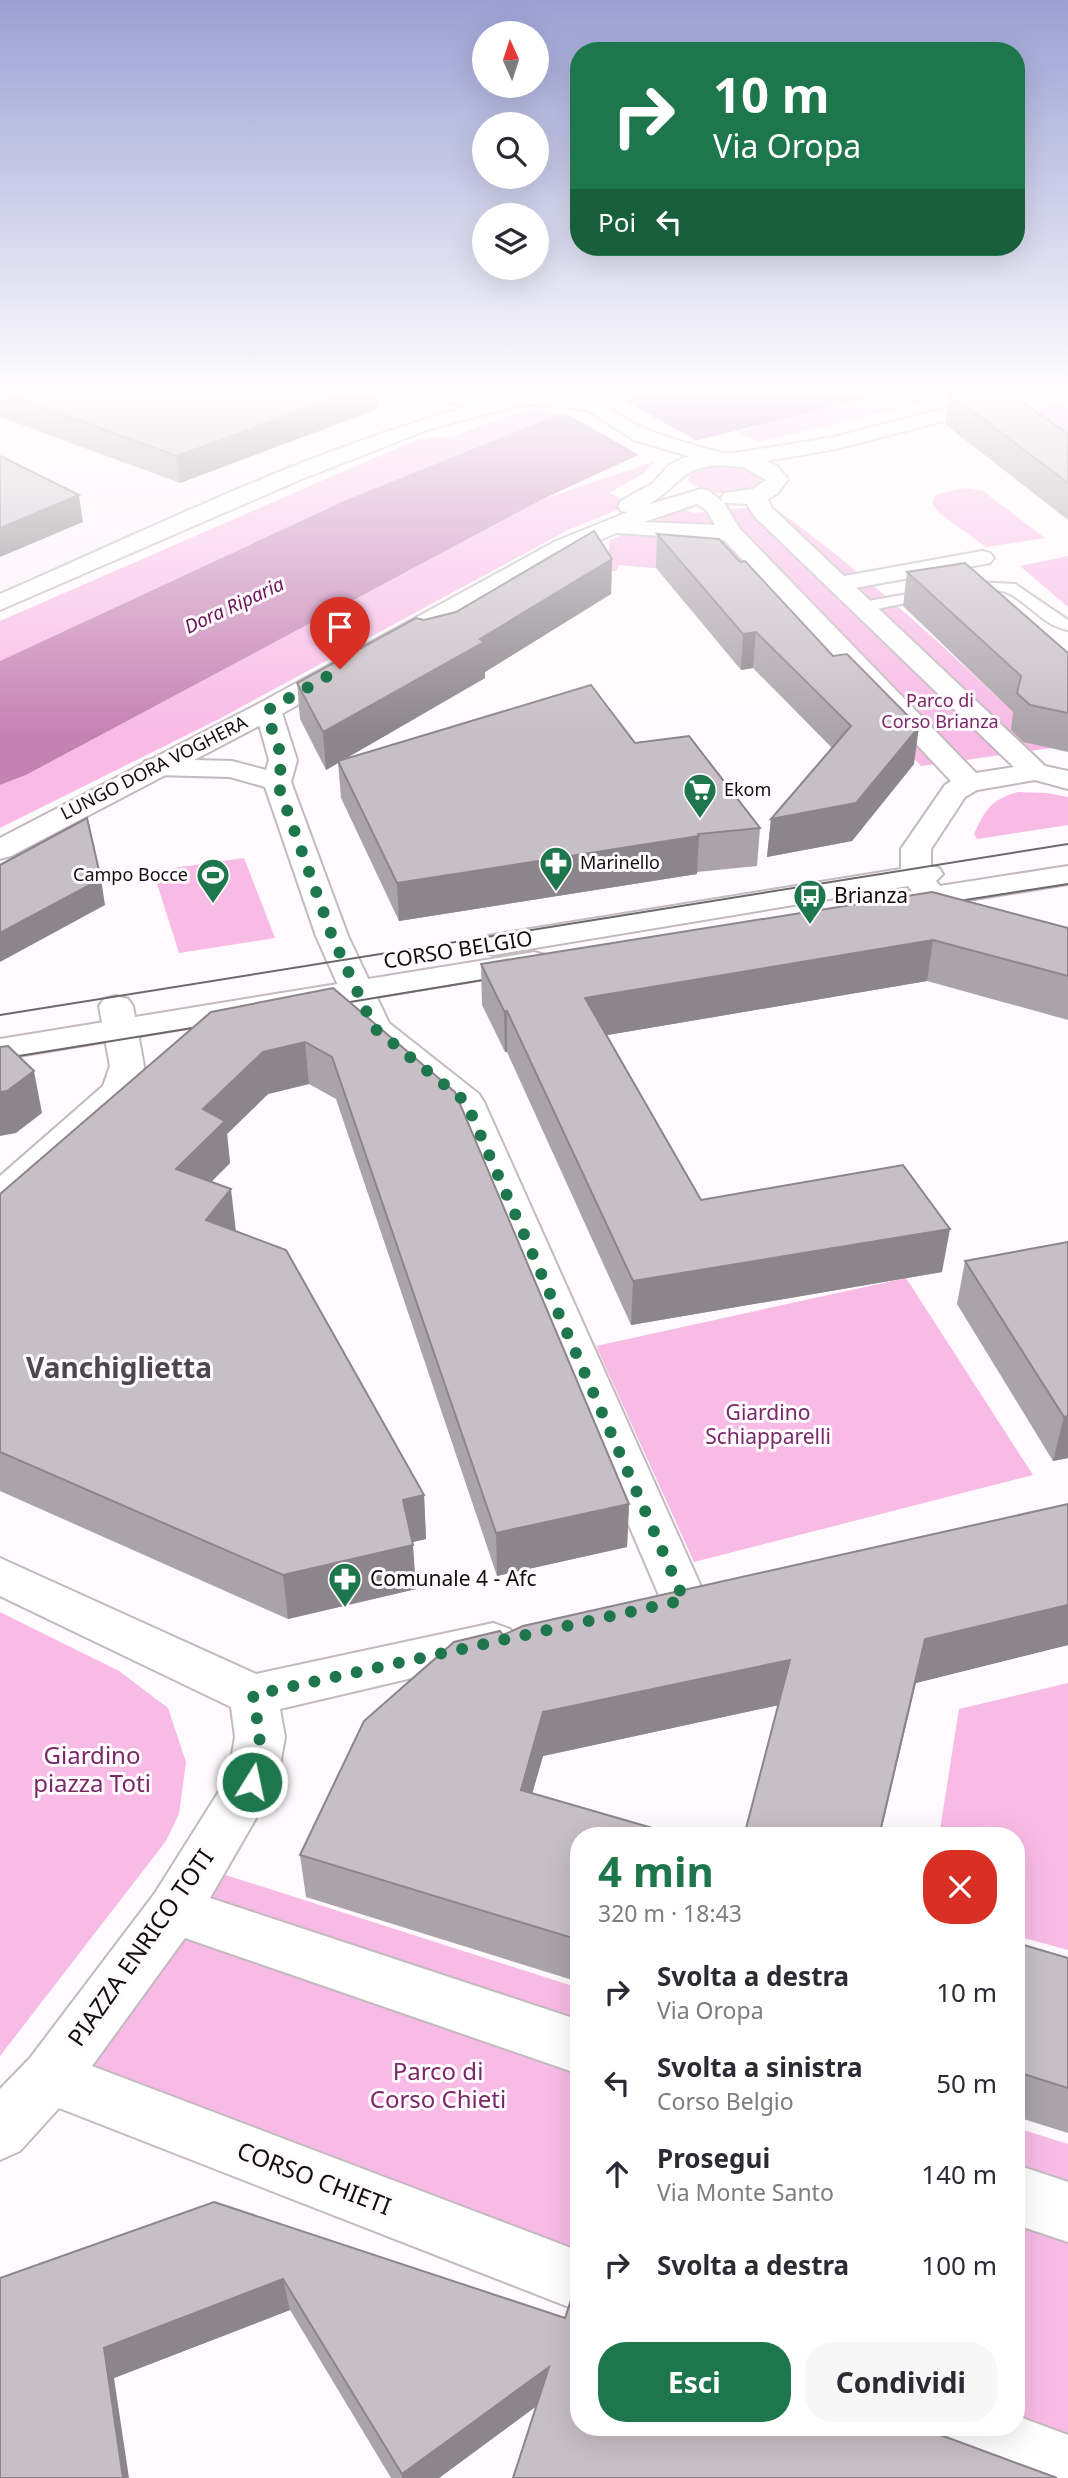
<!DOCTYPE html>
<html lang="it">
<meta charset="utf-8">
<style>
body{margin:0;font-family:"Noto Sans",sans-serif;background:#f7f7f7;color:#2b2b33;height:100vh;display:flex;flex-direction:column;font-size:26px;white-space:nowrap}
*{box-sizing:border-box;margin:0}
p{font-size:23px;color:#7c7c81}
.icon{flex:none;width:38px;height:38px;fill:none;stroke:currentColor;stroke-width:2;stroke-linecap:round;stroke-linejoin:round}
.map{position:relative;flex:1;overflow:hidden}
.drawer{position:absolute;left:570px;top:1827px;width:455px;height:609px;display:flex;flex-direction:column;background:#fff;border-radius:28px;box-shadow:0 7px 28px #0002}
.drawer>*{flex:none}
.banner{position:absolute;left:570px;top:42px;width:455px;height:214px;border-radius:28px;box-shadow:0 7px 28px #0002;background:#1e774c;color:#fff;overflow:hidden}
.needle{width:46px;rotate:357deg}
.buttons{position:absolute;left:472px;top:21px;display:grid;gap:14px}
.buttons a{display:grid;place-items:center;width:77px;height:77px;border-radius:50%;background:#fff;box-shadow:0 7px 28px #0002;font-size:35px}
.pin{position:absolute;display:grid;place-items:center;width:60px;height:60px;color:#fff;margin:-72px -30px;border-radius:50% 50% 50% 0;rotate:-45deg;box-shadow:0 0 7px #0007}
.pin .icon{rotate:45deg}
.me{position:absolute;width:77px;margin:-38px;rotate:10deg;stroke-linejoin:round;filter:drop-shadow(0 0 5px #0008)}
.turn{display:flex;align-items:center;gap:24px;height:147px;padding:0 28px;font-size:32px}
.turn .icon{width:91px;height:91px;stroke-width:2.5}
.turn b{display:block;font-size:49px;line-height:60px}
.then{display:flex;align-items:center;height:66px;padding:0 28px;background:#0003;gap:14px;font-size:26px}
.round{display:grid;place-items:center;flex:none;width:74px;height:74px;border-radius:28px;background:#f7f7f7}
.summary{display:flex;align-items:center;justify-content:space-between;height:119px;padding:0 28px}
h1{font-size:42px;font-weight:700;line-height:52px;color:#1e774c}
.button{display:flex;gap:14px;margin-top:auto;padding:14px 28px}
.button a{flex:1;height:80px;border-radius:28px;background:#1e774c;color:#fff;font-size:28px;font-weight:700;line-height:80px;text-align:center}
.button a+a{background:#f7f7f7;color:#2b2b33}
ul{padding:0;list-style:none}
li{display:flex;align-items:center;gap:21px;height:91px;padding:0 28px}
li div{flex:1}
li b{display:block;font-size:26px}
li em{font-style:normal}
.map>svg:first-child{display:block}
.built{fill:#fef0f9}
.green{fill:#f8bbe6}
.water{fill:#c681b3}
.pier{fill:#fefafd}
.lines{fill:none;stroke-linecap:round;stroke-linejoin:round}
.lane-casing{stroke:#c3b9bf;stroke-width:4}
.street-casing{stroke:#c3b9bf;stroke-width:4}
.secondary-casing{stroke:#c3b9bf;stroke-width:4}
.lane{fill:#fff;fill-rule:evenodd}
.street{fill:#fff;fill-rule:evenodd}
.secondary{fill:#fff;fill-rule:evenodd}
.tram{stroke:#6c686b;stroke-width:2}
.wall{fill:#aca3a9}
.shaded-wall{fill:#8c858a}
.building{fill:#c8bec5;stroke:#8c858a;stroke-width:2}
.route{stroke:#1e774c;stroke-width:12;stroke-dasharray:0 21.6}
.labels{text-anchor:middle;stroke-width:6;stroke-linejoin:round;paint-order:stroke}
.far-park-label{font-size:18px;fill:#792767;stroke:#fefafd}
.far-street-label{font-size:18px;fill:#110e10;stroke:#fefafd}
.far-poi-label{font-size:18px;fill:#110e10;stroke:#fefafd;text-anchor:start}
.far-water-label{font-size:19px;font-style:italic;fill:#691659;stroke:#fefafd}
.poi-label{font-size:21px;fill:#110e10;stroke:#fefafd;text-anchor:start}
.street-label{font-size:21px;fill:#110e10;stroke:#fefafd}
.park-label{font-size:21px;fill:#792767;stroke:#fefafd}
.near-park-label{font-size:24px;fill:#792767;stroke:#fefafd}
.near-street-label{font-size:24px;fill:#110e10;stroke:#fefafd}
.district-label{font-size:28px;font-weight:bold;fill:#4e464c;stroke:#fefafd}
</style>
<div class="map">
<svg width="1068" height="2478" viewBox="0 0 1068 2478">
<rect width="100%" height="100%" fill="#fefafd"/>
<path class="built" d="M0 389 353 394 413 417 379 427 0 591Z"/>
<g class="green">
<path d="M910 389H977L759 442 737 433 761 425Z"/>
<path d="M1068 401V466L998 419Z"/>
<path d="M536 407 557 415 346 500 0 661V621L418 439 453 436Z"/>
<path d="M655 461 643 474 609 493 632 504 568 530 221 718 0 828V785L26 775 541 500Z"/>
<path d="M718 465 741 467 758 474 761 478 760 482C744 499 705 496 688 481L690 472Z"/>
<path d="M963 488 983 491 1045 538 986 547 939 513 932 502 935 495Z"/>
<path d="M770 505C872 577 961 663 1052 748L921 766 851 691 700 572 619 565 616 571 594 572 596 561 609 551 610 540 684 509 694 513Z"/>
<path d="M1068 556V607L1020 566Z"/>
<path d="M1018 792 1047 793 1068 797V825L977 839 974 834C987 808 989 801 1018 792Z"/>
<path d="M244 858 275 938 179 953 153 871Z"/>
<path d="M906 1278 1033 1475 694 1562 596 1346Z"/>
<path d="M0 1612 119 1671 168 1708 186 1762 179 1814 166 1841 0 2056Z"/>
<path d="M1068 1683V1950L1017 1936V1836H939L959 1709Z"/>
<path d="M207 1869 579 1988V2288L50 2077Z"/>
<path d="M1017 2128 1068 2144V2478L1017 2427Z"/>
</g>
<path class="water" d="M677 389H905L638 455 541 500 26 775 0 785V661L346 500 557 415Z"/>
<path class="pier" d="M620 398 697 441 639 455 564 412Z"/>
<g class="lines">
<defs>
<path id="lane" d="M975 582 1015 584 1068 620V630C1044 626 1030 604 1008 593 988 583 890 607 863 612L855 607 863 602Z"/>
<g id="street">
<path d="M402 389H441L460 393 506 395 535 392 576 397 571 389H591C619 429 681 441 726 454L729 459 726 464 718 465 634 440 587 410 535 404 516 406 430 429 302 479 0 610V594C154 527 308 450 471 406L412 395 405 393Z"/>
<path d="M982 551 990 553 994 558 990 563 839 591 830 589 827 584 830 579 839 577Z"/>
<path d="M268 702 278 704 281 710 297 760 291 782 348 936 389 1023 479 1094 484 1102 707 1600 700 1613 684 1618 668 1613 661 1600 450 1107 362 1035 357 1028 316 936 265 787 230 777 155 775 145 773 141 767 145 761 155 759 232 761 266 770 269 760 255 710 258 704Z"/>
<path d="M116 996 128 999 133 1006 144 1066 137 1090 13 1205 0 1208V1176L103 1086 110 1066 99 1006 104 999Z"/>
<path d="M0 1558 256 1674 493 1623 510 1629 517 1642 510 1655 280 1709 285 1737 277 1782 210 1898 579 2020V2074L185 1938 92 2066 579 2251V2311L59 2108 20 2151 0 2160V2089L30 2058 155 1893 228 1777 235 1737 231 1707 0 1596Z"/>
<path d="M1017 2165 1068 2182V2242L1017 2225Z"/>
<path d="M1017 2416 1068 2435V2478H1010L939 2450 930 2427H1017Z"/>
</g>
<g id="secondary">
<path d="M1020 389H1055L1052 393 836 449 767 461 777 466 788 479 778 493 768 499 772 508 1045 766 1068 771V789L1035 780 977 790 965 797 931 849V866L939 868 943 874 936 881 940 886 1068 866V884L894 912 883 910 878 903 883 896 912 891 908 886 493 955 482 952 477 945 482 938 493 935 901 869V849L945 785 951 781 724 540 617 533 572 551 278 716 11 856 0 859V838L258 704 556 541 628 512 621 511 618 506 621 501 653 483 669 465 683 458 703 454 735 453 834 437ZM717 465 743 467 766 480 753 489 724 493 721 498 723 502 709 491 701 489 647 505C679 488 677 469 717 465ZM724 503 747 504 754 516 1014 767 976 773 740 529ZM697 504 707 511 715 525 644 522Z"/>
<path d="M534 952 545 955 550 962 545 969 0 1059V1039Z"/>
</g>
</defs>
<use href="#lane" class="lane-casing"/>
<use href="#street" class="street-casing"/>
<use href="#secondary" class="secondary-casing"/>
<use href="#lane" class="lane"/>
<use href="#street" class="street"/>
<use href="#secondary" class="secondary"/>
<g class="tram">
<path d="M946 903 1068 884"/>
<path d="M332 1005 501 977"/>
<path d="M0 1015 1068 844"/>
<path d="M0 1059 211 1025"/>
</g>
</g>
<g class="wall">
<path d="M0 389H377L378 409 180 483 0 417Z"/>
<path d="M949 393 1068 434V520L945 424Z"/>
<path d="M657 534 914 764 852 841 767 857 771 819 832 748 753 668 741 670 656 568Z"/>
<path d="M612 559 611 594 485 672V678L343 760 635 743 760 828 757 866 697 872V874L399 921 341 798 338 763 326 770 300 719 297 683 424 620 456 612Z"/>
<path d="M907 572 1068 653V752L1023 742 1011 730 1013 712 903 606Z"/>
<path d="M1068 928V1020L927 981 607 1035 701 1200 942 1272 631 1325 507 1052H505L482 1005 481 964Z"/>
<path d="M333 988 629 1504 627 1547 497 1576 336 1099 309 1084 268 1094 227 1134 230 1163 211 1182 236 1231 424 1495 426 1539 412 1542 416 1589 288 1619 0 1491V1194Z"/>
<path d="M1068 1242V1458L1053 1461 957 1304 965 1261Z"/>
<path d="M1068 1504V1645L916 1683 778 1705 543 1756 532 1793 579 1836V1982L306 1897 300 1855 503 1635Z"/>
<path d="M1017 1943 1068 1958V2133L1017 2117Z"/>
<path d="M214 2202 536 2406 439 2478H391L290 2310 114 2378 0 2478Z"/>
</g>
<g class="shaded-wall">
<path d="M360 389H377L378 409 180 483 177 456Z"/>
<path d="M79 495 83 522 0 557V528Z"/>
<path d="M612 559 611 594 485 672V678L326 770 323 732Z"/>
<path d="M756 632 753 668 741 670 743 634Z"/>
<path d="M919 727 914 764 852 841 767 857 771 819Z"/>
<path d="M699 836 697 874 399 921 397 883Z"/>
<path d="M101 879 105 905 0 962V933Z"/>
<path d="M933 940 927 981 584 1039 585 998Z"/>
<path d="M504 1011H507V1052H505Z"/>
<path d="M305 1042 309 1084 268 1094 227 1134 230 1163 182 1211 176 1169 203 1109 263 1052Z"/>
<path d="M34 1071 42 1113 16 1133 0 1136V1092Z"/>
<path d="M231 1189 236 1232 206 1220Z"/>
<path d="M950 1229 942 1272 631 1325 633 1281Z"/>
<path d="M1068 1416V1458L1053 1461 1064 1417Z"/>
<path d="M424 1495 426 1539 405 1544 403 1500Z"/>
<path d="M629 1504 627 1547 497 1576 496 1533Z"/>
<path d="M413 1545 416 1589 288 1619 283 1575Z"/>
<path d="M1068 1605V1645L916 1683 880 1836H879L925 1639Z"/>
<path d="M790 1660 784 1704 543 1756 521 1833V1790L543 1712Z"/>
<path d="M283 2279 290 2310 114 2378 129 2478H123L104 2348Z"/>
<path d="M549 2367V2397L439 2478H402V2474Z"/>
</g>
<g class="building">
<path d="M0 389H360L177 456 0 392Z"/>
<path d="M992 389H1004L1068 434V483L949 393Z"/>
<path d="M0 456 79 495 0 528Z"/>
<path d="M594 531 612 559 480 639 484 642 323 732 297 683 416 618 424 620 456 612Z"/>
<path d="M657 534 719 539 740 562 745 561 833 656 847 654 919 727 856 803 771 819 851 726 756 632 743 634Z"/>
<path d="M965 563 1068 653V713L1030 705 1017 693 1021 676 907 572Z"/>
<path d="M591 685 635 743 689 736 760 828 698 834 699 836 397 883 338 761Z"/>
<path d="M87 818 101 879 0 933V865Z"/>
<path d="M932 892 1068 928V976L933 940 585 998 701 1200 903 1165 950 1229 633 1281 507 1011H504L481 964Z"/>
<path d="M333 988 455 1092 629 1504 496 1533 332 1057 305 1042 263 1052 203 1109 225 1121 176 1169 231 1189 206 1220 286 1250 424 1495 403 1500 413 1545 283 1575 0 1452V1194L211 1012Z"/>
<path d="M8 1046 34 1071 7 1091 0 1092V1047Z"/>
<path d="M1068 1242V1416L1064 1417 965 1261Z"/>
<path d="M1068 1504V1605L925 1639 879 1836H744L790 1660 543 1712 521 1790 680 1836H579V1940L300 1855 364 1721 454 1642 500 1631 503 1635 523 1626Z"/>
<path d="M1017 1943 1068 1958V2088L1017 2072Z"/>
<path d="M214 2202 565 2318 571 2300 579 2303V2427H919L1057 2478H513L549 2367 402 2474 283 2279 104 2348 123 2478H0V2278Z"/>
</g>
<linearGradient id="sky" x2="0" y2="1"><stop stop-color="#9aa0d3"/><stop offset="0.53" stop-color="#fffdfe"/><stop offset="1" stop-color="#fffdfe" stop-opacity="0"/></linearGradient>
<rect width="1068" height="736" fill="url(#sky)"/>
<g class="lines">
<path class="route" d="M252 1782 260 1737 253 1695 684 1600 466 1102 374 1028 332 936 277 782 283 760 272 730 268 710 340 669"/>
</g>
<defs>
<symbol id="supermarket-pin" viewBox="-11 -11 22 30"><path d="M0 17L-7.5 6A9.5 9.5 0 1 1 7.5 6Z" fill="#1e774c" stroke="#fefafd"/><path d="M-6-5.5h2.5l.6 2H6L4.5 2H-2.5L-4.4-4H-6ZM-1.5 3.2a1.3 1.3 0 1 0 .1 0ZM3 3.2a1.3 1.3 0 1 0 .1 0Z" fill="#fff"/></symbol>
<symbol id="pharmacy-pin" viewBox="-11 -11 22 30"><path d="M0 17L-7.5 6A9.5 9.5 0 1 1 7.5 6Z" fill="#1e774c" stroke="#fefafd"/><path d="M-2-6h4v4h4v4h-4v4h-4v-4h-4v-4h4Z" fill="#fff"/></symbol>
<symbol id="stadium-pin" viewBox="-11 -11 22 30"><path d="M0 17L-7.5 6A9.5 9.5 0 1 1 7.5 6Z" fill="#1e774c" stroke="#fefafd"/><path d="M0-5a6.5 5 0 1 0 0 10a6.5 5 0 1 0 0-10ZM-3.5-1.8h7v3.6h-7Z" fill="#fff"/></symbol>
<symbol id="bus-pin" viewBox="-11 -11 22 30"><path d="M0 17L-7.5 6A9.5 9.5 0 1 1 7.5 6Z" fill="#1e774c" stroke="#fefafd"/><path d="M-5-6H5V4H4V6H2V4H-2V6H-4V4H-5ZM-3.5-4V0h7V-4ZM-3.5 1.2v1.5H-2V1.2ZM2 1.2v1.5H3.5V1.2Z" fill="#fff"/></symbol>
</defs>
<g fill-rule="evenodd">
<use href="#supermarket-pin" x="681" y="771" width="38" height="52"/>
<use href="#pharmacy-pin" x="537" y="844" width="38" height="52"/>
<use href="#stadium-pin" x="194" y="856" width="38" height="52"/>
<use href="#bus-pin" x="791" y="877" width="38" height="52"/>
<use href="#pharmacy-pin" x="326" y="1560" width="38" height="52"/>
</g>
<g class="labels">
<g class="far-park-label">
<text x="940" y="707">Parco di<tspan x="940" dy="21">Corso Brianza</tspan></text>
</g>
<g class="far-street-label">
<text transform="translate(154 768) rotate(-27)" y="6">LUNGO DORA VOGHERA</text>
</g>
<g class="far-poi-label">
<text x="724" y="796">Ekom</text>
<text x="580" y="869">Marinello</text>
<text x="188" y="881" text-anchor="end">Campo Bocce</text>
</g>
<g class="far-water-label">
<text transform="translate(234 605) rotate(-25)" y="7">Dora Riparia</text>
</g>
<g class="poi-label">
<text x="834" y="903">Brianza</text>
<text x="370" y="1586">Comunale 4 - Afc</text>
</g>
<g class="street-label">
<text transform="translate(458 950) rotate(-9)" y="7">CORSO BELGIO</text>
</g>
<g class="park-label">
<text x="768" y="1420">Giardino<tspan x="768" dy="24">Schiapparelli</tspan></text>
</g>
<g class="near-park-label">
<text x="92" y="1764">Giardino<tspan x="92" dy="28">piazza Toti</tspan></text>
<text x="438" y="2080">Parco di<tspan x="438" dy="28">Corso Chieti</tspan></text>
</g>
<g class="near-street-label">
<text transform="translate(141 1948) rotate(-55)" y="8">PIAZZA ENRICO TOTI</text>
<text transform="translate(314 2179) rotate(21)" y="8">CORSO CHIETI</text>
</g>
<g class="district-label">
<text x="119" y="1378">Vanchiglietta</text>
</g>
</g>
</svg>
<div class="buttons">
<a><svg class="needle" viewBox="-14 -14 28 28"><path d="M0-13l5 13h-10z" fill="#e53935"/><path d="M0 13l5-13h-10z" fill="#7c7c81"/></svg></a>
<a><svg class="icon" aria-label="search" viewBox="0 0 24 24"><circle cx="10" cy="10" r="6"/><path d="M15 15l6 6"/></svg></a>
<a><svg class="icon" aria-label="layers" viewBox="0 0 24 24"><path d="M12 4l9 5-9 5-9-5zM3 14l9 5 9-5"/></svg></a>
</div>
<div class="pin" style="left:340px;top:669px;background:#d93025"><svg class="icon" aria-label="arrive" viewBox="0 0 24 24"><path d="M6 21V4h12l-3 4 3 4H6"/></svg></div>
<svg class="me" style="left:252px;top:1782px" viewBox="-20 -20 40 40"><circle r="17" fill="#1e774c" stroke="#fff" stroke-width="3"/><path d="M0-11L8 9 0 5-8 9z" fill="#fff"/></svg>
<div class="banner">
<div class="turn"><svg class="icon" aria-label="right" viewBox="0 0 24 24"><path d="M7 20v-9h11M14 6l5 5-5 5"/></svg><div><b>10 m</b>Via Oropa</div></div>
<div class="then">Poi<svg class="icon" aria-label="left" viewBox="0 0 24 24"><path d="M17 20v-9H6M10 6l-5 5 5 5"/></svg></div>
</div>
<section class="drawer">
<div class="summary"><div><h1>4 min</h1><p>320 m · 18:43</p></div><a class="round" style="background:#d93025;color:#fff"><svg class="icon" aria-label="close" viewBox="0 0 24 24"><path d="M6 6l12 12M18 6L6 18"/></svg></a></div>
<ul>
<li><svg class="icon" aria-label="right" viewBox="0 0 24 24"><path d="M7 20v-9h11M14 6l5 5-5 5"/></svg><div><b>Svolta a destra</b><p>Via Oropa</p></div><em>10 m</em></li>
<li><svg class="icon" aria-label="left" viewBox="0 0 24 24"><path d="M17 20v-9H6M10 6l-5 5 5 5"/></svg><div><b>Svolta a sinistra</b><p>Corso Belgio</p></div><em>50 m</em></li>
<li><svg class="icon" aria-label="ahead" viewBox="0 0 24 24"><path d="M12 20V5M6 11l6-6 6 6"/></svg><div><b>Prosegui</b><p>Via Monte Santo</p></div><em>140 m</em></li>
<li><svg class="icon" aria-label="right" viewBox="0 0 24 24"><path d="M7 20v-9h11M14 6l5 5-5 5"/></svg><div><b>Svolta a destra</b></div><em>100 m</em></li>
</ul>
<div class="button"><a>Esci</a><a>Condividi</a></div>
</section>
</div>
